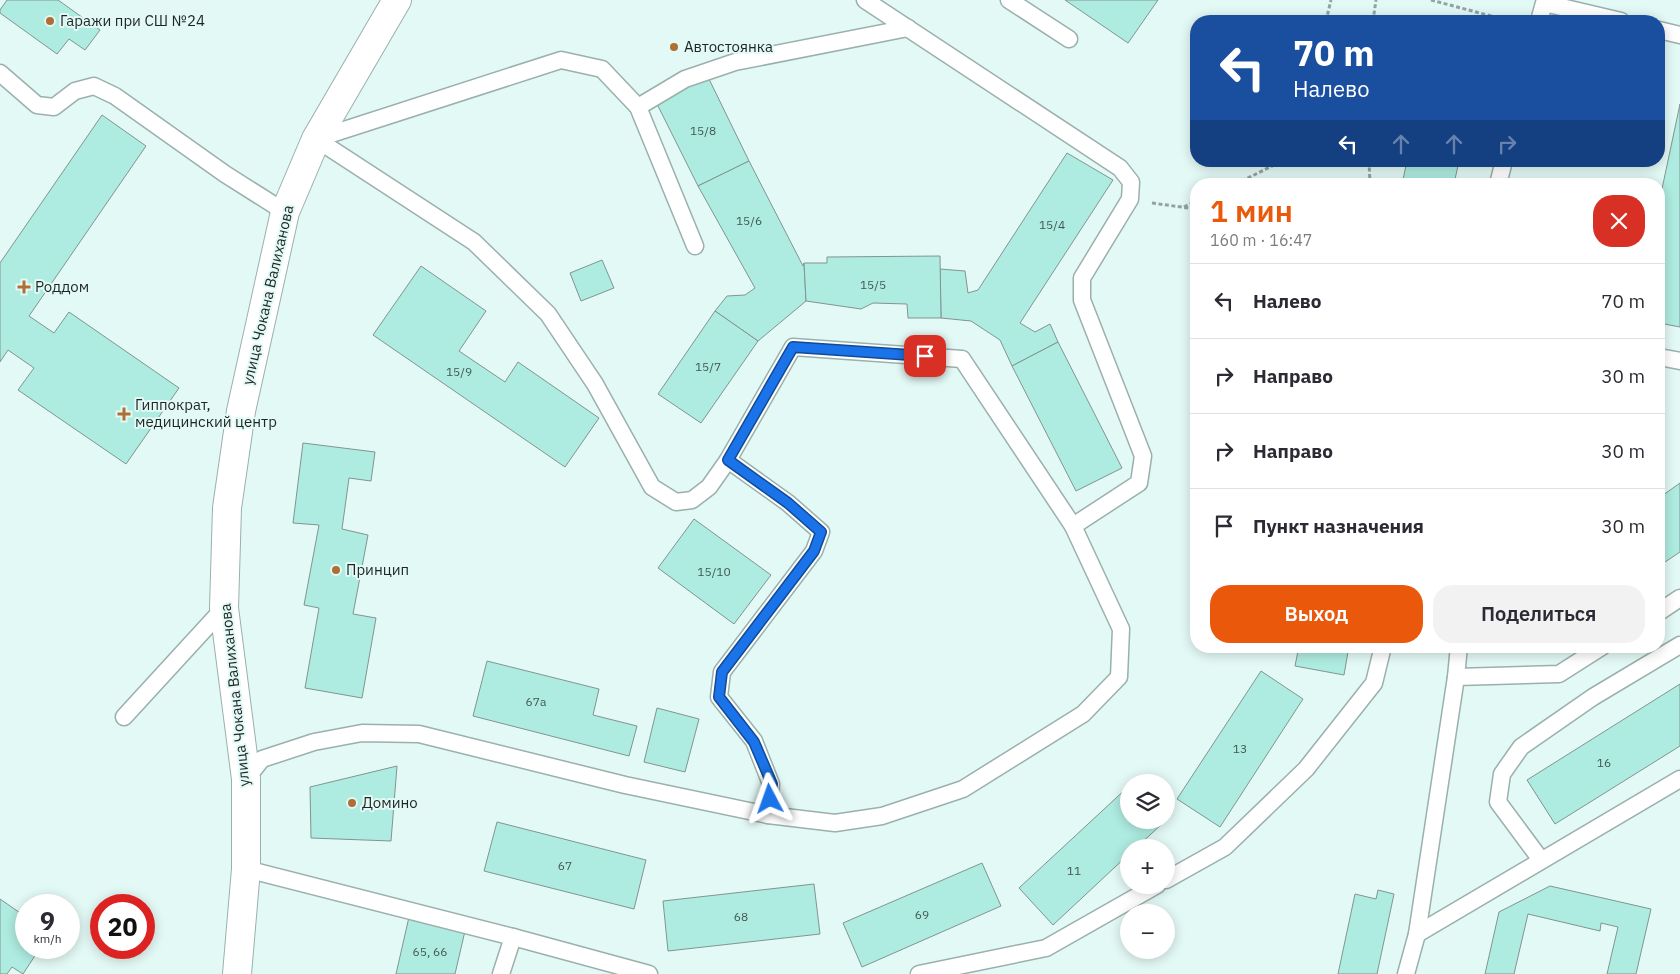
<!DOCTYPE html>
<html lang="ru">
<meta charset="utf-8">
<style>
body{margin:0;font-family:"IBM Plex Sans",sans-serif;background:#f2f2f3;color:#2b2b33;height:100vh;display:flex;flex-direction:column;font-size:19px;white-space:nowrap}
*{box-sizing:border-box;margin:0}
p{font-size:16px;color:#7c7c81}
.icon{flex:none;width:28px;height:28px;fill:none;stroke:currentColor;stroke-width:2;stroke-linecap:round;stroke-linejoin:round}
.map{position:relative;flex:1;overflow:hidden}
.side{position:absolute;left:1190px;top:178px;width:475px;height:475px;display:flex;flex-direction:column;background:#fff;border-radius:20px;box-shadow:0 2px 12px #0003}
.side>*{flex:none}
.top-card{position:absolute;left:1190px;top:15px;width:475px;height:152px;border-radius:20px;box-shadow:0 2px 12px #0003;background:#1a4fa0;color:#fff;overflow:hidden}
.controls{position:absolute;left:1120px;top:774px;display:grid;gap:10px}
.controls a{display:grid;place-items:center;width:55px;height:55px;border-radius:50%;background:#fff;box-shadow:0 2px 12px #0003;font-size:25px}
.speed{position:absolute;left:15px;top:894px;display:flex;gap:10px;font-size:25px;font-weight:700;text-align:center}
.speed>*{display:grid;place-content:center;width:65px;height:65px;border-radius:50%;background:#fff;box-shadow:0 2px 12px #0003;line-height:1}
.speed small{font-size:12px;font-weight:400}
.speed .limit{border:8px solid #d22;background:#fff;color:#111}
.pin{position:absolute;display:grid;place-items:center;width:42px;height:42px;color:#fff;margin:-21px;border-radius:10px;box-shadow:0 2px 8px #0006}
.me{position:absolute;width:55px;margin:-28px;rotate:356deg;stroke-linejoin:round;filter:drop-shadow(0 0 4px #0008)}
.turn{display:flex;align-items:center;gap:18px;height:105px;padding:0 20px;font-size:22px}
.turn .icon{width:65px;height:65px;stroke-width:2.5}
.turn b{display:block;font-size:35px;line-height:42px}
.lanes{display:flex;align-items:center;height:48px;padding:0 20px;background:#0003;justify-content:center;gap:25px;direction:ltr}
.lanes .off{opacity:.35}
.round{display:grid;place-items:center;flex:none;width:52px;height:52px;border-radius:20px;background:#f2f2f3}
.headline{display:flex;align-items:center;justify-content:space-between;height:85px;padding:0 20px}
h1{font-size:30px;font-weight:600;line-height:38px;color:#ea580c}
.action{display:flex;gap:10px;margin-top:auto;padding:10px 20px}
.action a{flex:1;height:58px;border-radius:20px;background:#ea580c;color:#fff;font-size:20px;font-weight:600;line-height:58px;text-align:center}
.action a+a{background:#f2f2f3;color:#2b2b33}
ul{padding:0;list-style:none}
li{display:flex;align-items:center;gap:15px;height:75px;padding:0 20px;border-top:1px solid #e1e1e2}
li div{flex:1}
li b{display:block;font-size:19px}
li em{font-style:normal}
.map>svg:first-child{display:block}
.building{fill:#aeebe0;stroke:#819591}
.lines{fill:none;stroke-linecap:round;stroke-linejoin:round}
.service-casing{stroke:#9bb0ac;stroke-width:19}
.minor-casing{stroke:#9bb0ac;stroke-width:30}
.path{stroke:#93a3a0;stroke-width:3;stroke-dasharray:4 2.5;stroke-linecap:butt}
.service{stroke:#fff;stroke-width:16}
.minor{stroke:#fff;stroke-width:28}
.route-casing{stroke:#114b97;stroke-width:12}
.route{stroke:#1a73e8;stroke-width:9}
.poi-dot{fill:#ae6e36;stroke:#e3f9f5;stroke-width:2}
.labels{text-anchor:middle;stroke-width:4;stroke-linejoin:round;paint-order:stroke}
.number-label{font-size:12px;fill:#425753}
.poi-label{font-size:15px;fill:#1e2624;stroke:#e3f9f5;text-anchor:start}
.street-label{font-size:15px;fill:#1e2624;stroke:#e3f9f5}
</style>
<div class="map">
<svg width="1680" height="974" viewBox="0 0 1680 974">
<rect width="100%" height="100%" fill="#e3f9f5"/>
<g class="building">
<path d="M7 0H58L100 30 85 50 69 39 57 54 0 13V10Z"/>
<path d="M1065 0H1158L1128 43Z"/>
<path d="M708 77 749 161 698 186 656 102Z"/>
<path d="M1680 104V327L1659 323V203Z"/>
<path d="M102 115 146 146 29 316 54 333 69 312 179 388 126 464 18 390 34 368 8 350 0 362V263Z"/>
<path d="M1067 153 1113 180 1020 323 1035 332 1050 324 1058 342 1012 366 1000 340 971 321 941 318 940 269 965 271 968 293 978 290Z"/>
<path d="M749 161 803 266 804 263 806 301 758 341 715 311 727 296 745 295 755 288 698 186Z"/>
<path d="M1407 161H1459L1454 184H1402Z"/>
<path d="M940 256 941 318H908L907 304 873 303 861 309 806 301 804 263H827V257Z"/>
<path d="M602 260 614 288 581 301 570 273Z"/>
<path d="M421 266 486 311 459 351 505 382 518 362 599 418 565 467 373 335Z"/>
<path d="M715 311 758 341 701 423 658 394Z"/>
<path d="M1058 342 1122 468 1076 491 1012 366Z"/>
<path d="M303 443 375 452 371 481 349 478 342 529 368 535 353 614 376 618 362 698 305 688 319 608 304 605 319 525 293 523Z"/>
<path d="M1680 483V552L1659 566V498Z"/>
<path d="M694 519 771 575 734 624 658 568Z"/>
<path d="M1299 646H1349L1344 675 1295 666Z"/>
<path d="M487 661 599 689 593 715 637 726 629 756 473 716Z"/>
<path d="M1261 671 1303 699 1220 827 1177 799Z"/>
<path d="M1680 684V746L1555 824 1527 780Z"/>
<path d="M657 708 699 719 685 772 644 762Z"/>
<path d="M397 766 391 841 311 838 310 787Z"/>
<path d="M1129 786V820L1165 821 1136 848H1129V854L1053 925 1019 888Z"/>
<path d="M497 822 646 860 634 909 484 871Z"/>
<path d="M982 863 1001 906 862 967 843 923Z"/>
<path d="M814 884 820 934 668 951 663 901Z"/>
<path d="M1550 886 1651 909 1636 974H1607L1618 927 1601 923 1600 931 1528 914 1514 974H1485L1499 912Z"/>
<path d="M1378 890 1394 894 1377 974H1338L1355 894 1376 899Z"/>
<path d="M0 899 26 917V948H40L23 974 12 967 7 974H0Z"/>
<path d="M409 917 465 931 455 974H396Z"/>
</g>
<g class="lines">
<defs>
<g id="service">
<path d="M1009 0 1069 39"/>
<path d="M1539 21 1544 3 1621 21"/>
<path d="M1659 30 1680 35"/>
<path d="M0 73 37 105 54 107 75 91 94 86 115 96 225 174 285 212"/>
<path d="M638 107 685 79 735 62 908 28"/>
<path d="M316 139 474 242 548 314 595 384 652 487 676 502 692 500 709 487 728 460"/>
<path d="M316 139 561 60 602 69 638 107 695 246"/>
<path d="M1498 184 1504 161"/>
<path d="M1659 357 1680 361"/>
<path d="M1659 612 1680 598"/>
<path d="M1456 677 1559 674 1603 646"/>
<path d="M124 717 224 608"/>
<path d="M246 779 262 759 314 742 362 733 419 734 625 785 768 815 835 823 882 816 963 789 1083 714 1119 677 1121 629 1073 526 1139 483 1143 456 1082 300V278L1130 199 1131 182 1120 168 865 0"/>
<path d="M768 815 771 784 754 741 719 697 722 672 814 551 821 532 788 503 728 460 793 347 962 359 1073 526"/>
<path d="M1541 860 1498 802 1502 774 1521 747 1593 697 1680 645"/>
<path d="M246 869 513 937 501 974"/>
<path d="M1166 880 1225 847 1306 769 1374 683 1383 646"/>
<path d="M1417 934 1680 779"/>
<path d="M513 937 649 974"/>
<path d="M919 974 1046 948 1157 885"/>
<path d="M1406 974 1417 934 1456 677 1459 646"/>
</g>
<path id="minor" d="M237 974 246 869V779L224 608 227 508 241 411 285 212 316 139 397 0"/>
</defs>
<use href="#service" class="service-casing"/>
<use href="#minor" class="minor-casing"/>
<g class="path">
<path d="M1431 0 1510 21"/>
<path d="M1326 21 1331 0"/>
<path d="M1373 21 1376 0"/>
<path d="M1369 161 1370 184"/>
<path d="M1236 184 1282 161"/>
<path d="M1152 203 1196 209"/>
<path d="M1184 207 1196 201"/>
</g>
<use href="#service" class="service"/>
<use href="#minor" class="minor"/>
</g>
<g class="lines">
<defs>
<path id="route" d="M770 799 772 784 754 742 719 697 722 672 814 551 821 532 788 503 728 460 793 347 925 356"/>
</defs>
<use href="#route" class="route-casing"/>
<use href="#route" class="route"/>
</g>
<g class="poi-dot">
<circle cx="50" cy="21" r="5"/>
<circle cx="674" cy="47" r="5"/>
<path d="M21.5 279.5h5v5h5v5h-5v5h-5v-5h-5v-5h5z"/>
<path d="M121.5 406.5h5v5h5v5h-5v5h-5v-5h-5v-5h5z"/>
<circle cx="336" cy="570" r="5"/>
<circle cx="352" cy="803" r="5"/>
</g>
<g class="labels">
<g class="number-label">
<text x="703" y="135">15/8</text>
<text x="749" y="225">15/6</text>
<text x="1052" y="229">15/4</text>
<text x="873" y="289">15/5</text>
<text x="708" y="371">15/7</text>
<text x="459" y="376">15/9</text>
<text x="714" y="576">15/10</text>
<text x="536" y="706">67а</text>
<text x="1240" y="753">13</text>
<text x="1604" y="767">16</text>
<text x="565" y="870">67</text>
<text x="1074" y="875">11</text>
<text x="922" y="919">69</text>
<text x="741" y="921">68</text>
<text x="430" y="956">65, 66</text>
</g>
<g class="poi-label">
<text x="60" y="26">Гаражи при СШ №24</text>
<text x="684" y="52">Автостоянка</text>
<text x="35" y="292">Роддом</text>
<text x="135" y="410">Гиппократ,<tspan x="135" dy="17">медицинский центр</tspan></text>
<text x="346" y="575">Принцип</text>
<text x="362" y="808">Домино</text>
</g>
<g class="street-label">
<text transform="translate(268 295) rotate(-77)" y="5">улица Чокана Валиханова</text>
<text transform="translate(235 695) rotate(-96)" y="5">улица Чокана Валиханова</text>
</g>
</g>
</svg>
<div class="controls">
<a><svg class="icon" aria-label="layers" viewBox="0 0 24 24"><path d="M12 4l9 5-9 5-9-5zM3 14l9 5 9-5"/></svg></a>
<a>+</a>
<a>−</a>
</div>
<div class="speed"><div>9<small>km/h</small></div><div class="limit">20</div></div>
<div class="pin" style="left:925px;top:356px;background:#d93025"><svg class="icon" aria-label="arrive" viewBox="0 0 24 24"><path d="M6 21V4h12l-3 4 3 4H6"/></svg></div>
<svg class="me" style="left:770px;top:799px" viewBox="-20 -20 40 40"><path d="M0-17L14 15 0 8-14 15z" fill="#1a73e8" stroke="#fff" stroke-width="4"/></svg>
<div class="top-card">
<div class="turn"><svg class="icon" aria-label="left" viewBox="0 0 24 24"><path d="M17 20v-9H6M10 6l-5 5 5 5"/></svg><div><b>70 m</b>Налево</div></div>
<div class="lanes"><svg class="icon" aria-label="left" viewBox="0 0 24 24"><path d="M17 20v-9H6M10 6l-5 5 5 5"/></svg><svg class="icon off" aria-label="ahead" viewBox="0 0 24 24"><path d="M12 20V5M6 11l6-6 6 6"/></svg><svg class="icon off" aria-label="ahead" viewBox="0 0 24 24"><path d="M12 20V5M6 11l6-6 6 6"/></svg><svg class="icon off" aria-label="right" viewBox="0 0 24 24"><path d="M7 20v-9h11M14 6l5 5-5 5"/></svg></div>
</div>
<section class="side">
<div class="headline"><div><h1>1 мин</h1><p>160 m · 16:47</p></div><a class="round" style="background:#d93025;color:#fff"><svg class="icon" aria-label="close" viewBox="0 0 24 24"><path d="M6 6l12 12M18 6L6 18"/></svg></a></div>
<ul>
<li><svg class="icon" aria-label="left" viewBox="0 0 24 24"><path d="M17 20v-9H6M10 6l-5 5 5 5"/></svg><div><b>Налево</b></div><em>70 m</em></li>
<li><svg class="icon" aria-label="right" viewBox="0 0 24 24"><path d="M7 20v-9h11M14 6l5 5-5 5"/></svg><div><b>Направо</b></div><em>30 m</em></li>
<li><svg class="icon" aria-label="right" viewBox="0 0 24 24"><path d="M7 20v-9h11M14 6l5 5-5 5"/></svg><div><b>Направо</b></div><em>30 m</em></li>
<li><svg class="icon" aria-label="arrive" viewBox="0 0 24 24"><path d="M6 21V4h12l-3 4 3 4H6"/></svg><div><b>Пункт назначения</b></div><em>30 m</em></li>
</ul>
<div class="action"><a>Выход</a><a>Поделиться</a></div>
</section>
</div>
